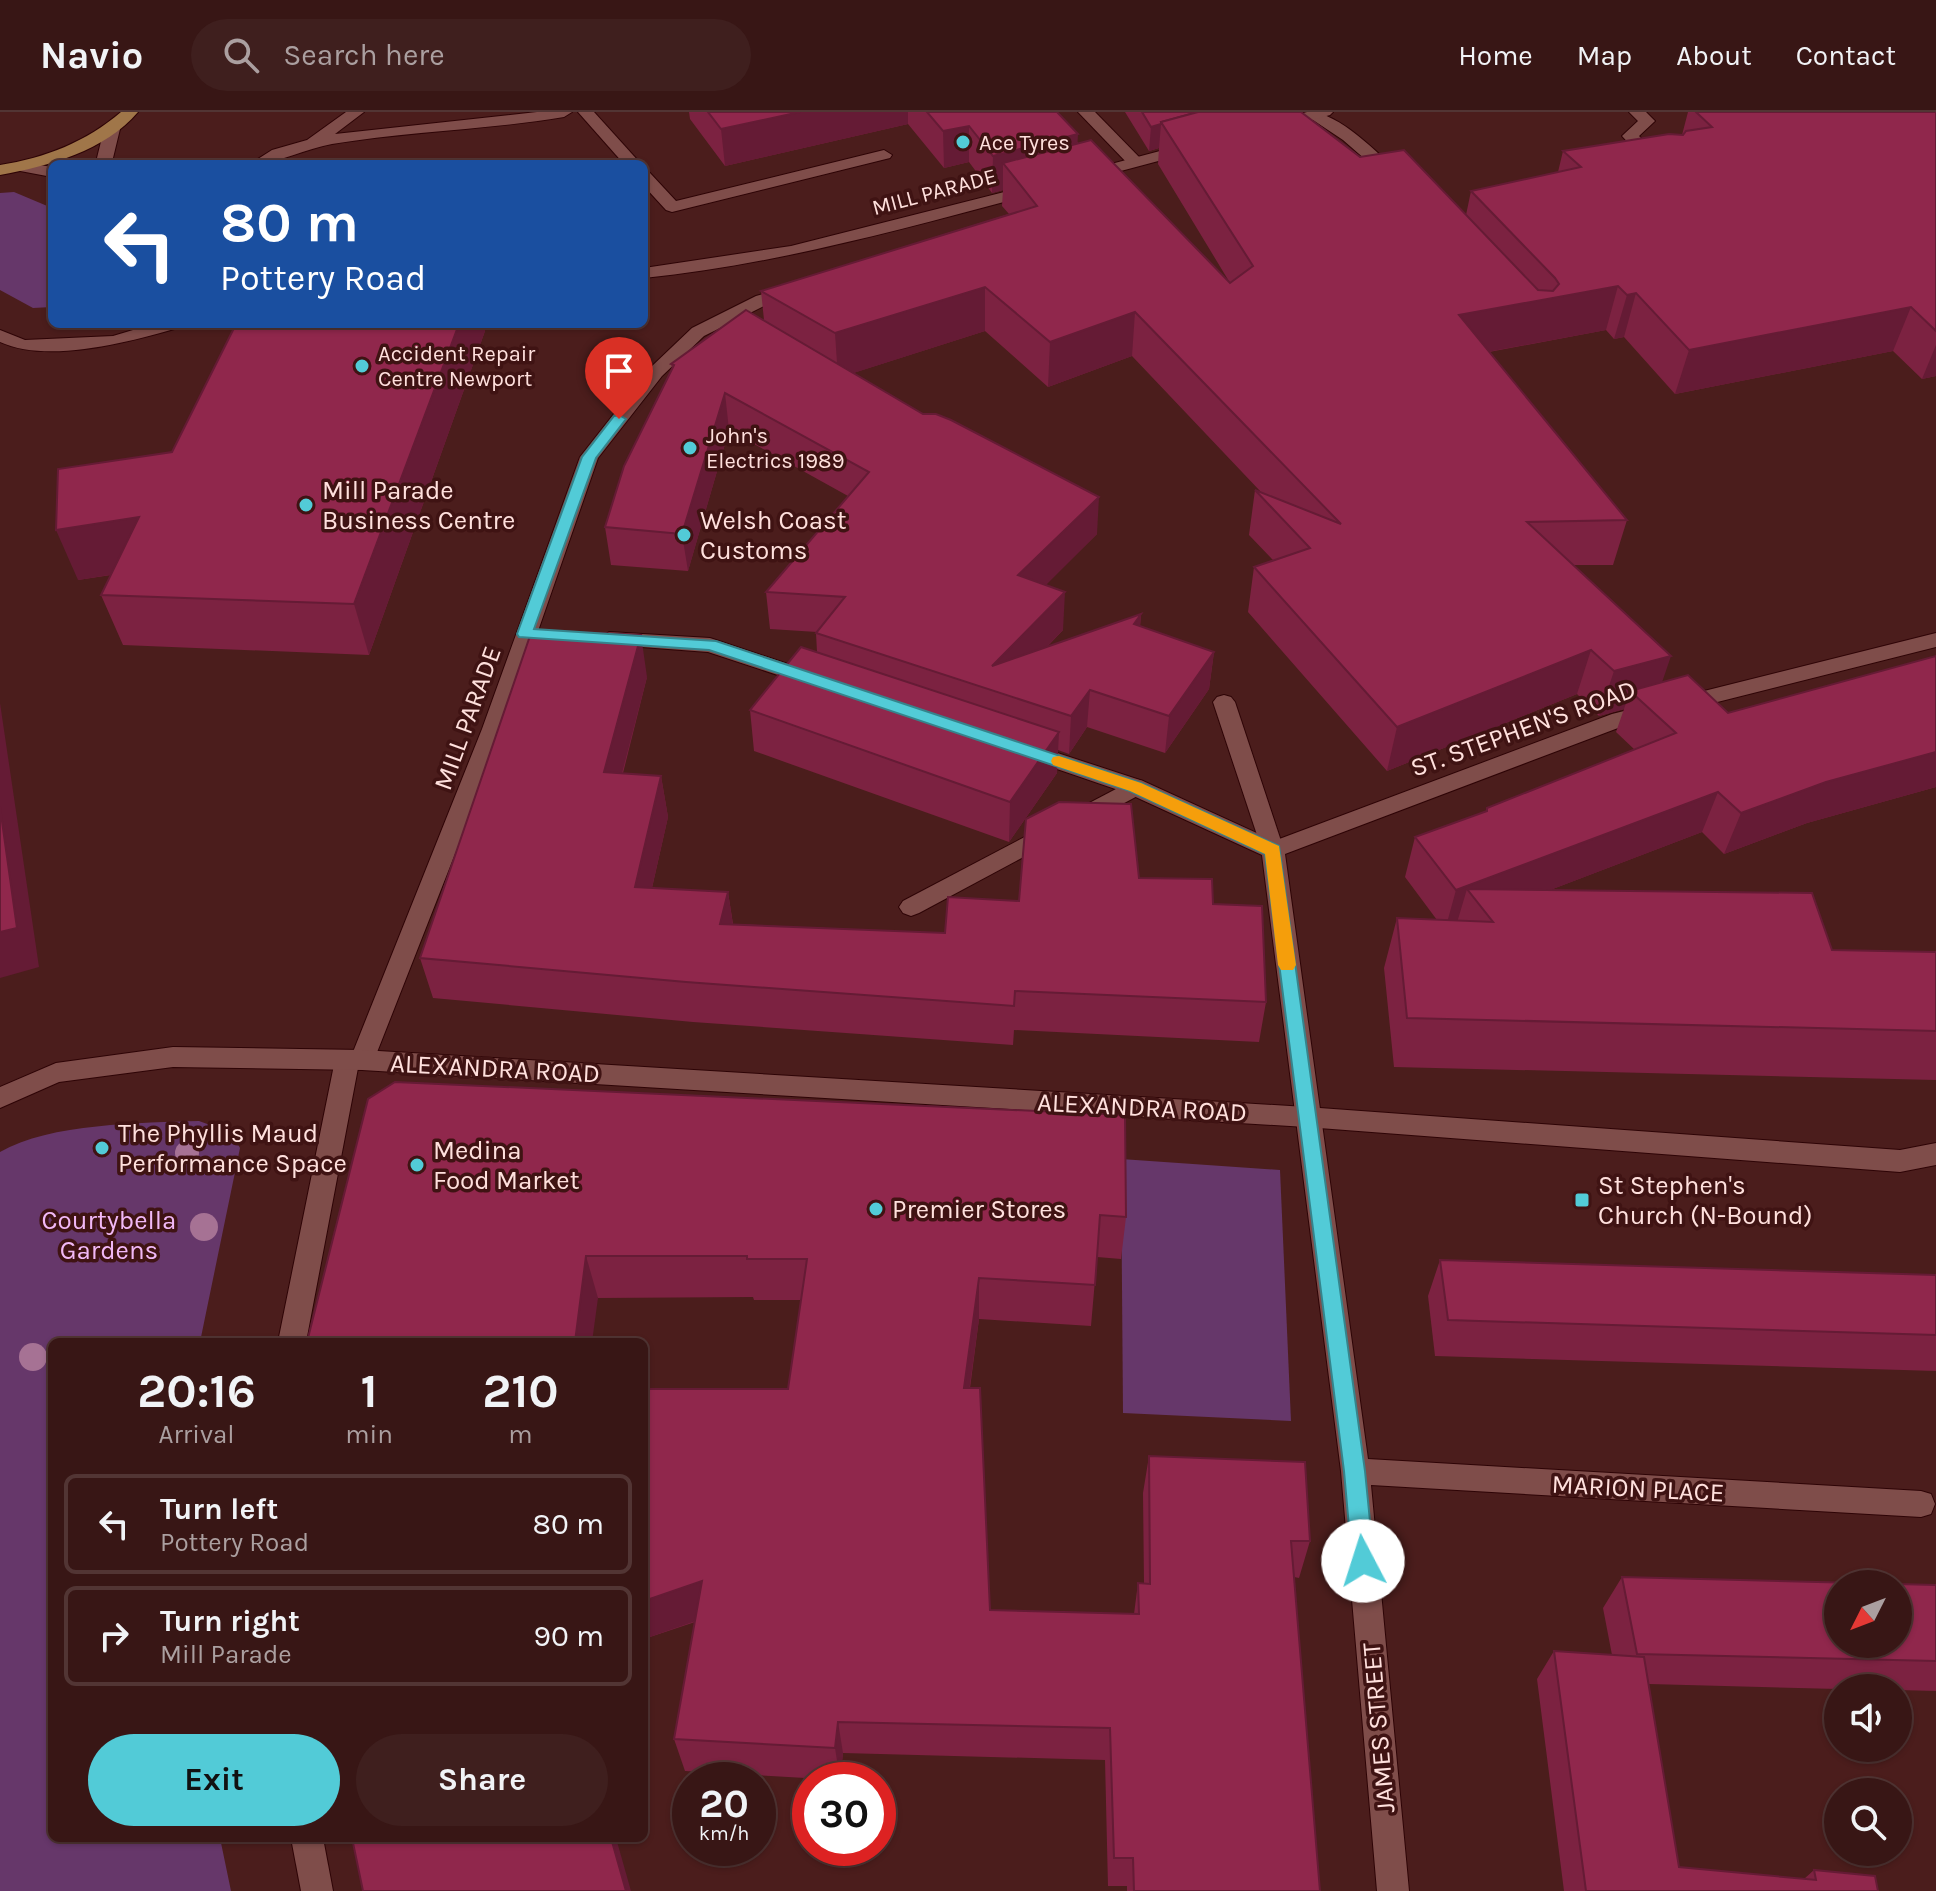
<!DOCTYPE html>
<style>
body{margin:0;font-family:Karla,sans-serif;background:#3f1f1e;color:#f1f3f6;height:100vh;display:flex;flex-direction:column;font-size:30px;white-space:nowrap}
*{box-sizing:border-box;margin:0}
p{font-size:26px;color:#ab9fa0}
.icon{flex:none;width:44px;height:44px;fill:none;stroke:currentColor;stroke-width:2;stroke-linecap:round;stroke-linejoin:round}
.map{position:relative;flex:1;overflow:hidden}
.side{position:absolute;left:48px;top:1226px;width:600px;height:504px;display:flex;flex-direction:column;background:#381615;border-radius:12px;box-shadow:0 2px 6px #0004,0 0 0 2px #523534}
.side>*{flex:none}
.banner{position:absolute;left:48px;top:48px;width:600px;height:168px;border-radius:12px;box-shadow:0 2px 6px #0004,0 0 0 2px #523534;background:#1a4fa0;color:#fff;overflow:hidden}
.needle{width:52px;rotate:228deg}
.fabs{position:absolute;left:1824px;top:1458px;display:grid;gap:16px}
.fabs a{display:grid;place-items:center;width:88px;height:88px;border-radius:50%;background:#381615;box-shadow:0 2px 6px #0004,0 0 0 2px #523534;font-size:40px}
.speed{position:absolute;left:672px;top:1650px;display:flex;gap:16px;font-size:40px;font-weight:700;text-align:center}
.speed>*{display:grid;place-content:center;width:104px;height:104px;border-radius:50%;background:#381615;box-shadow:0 2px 6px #0004,0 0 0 2px #523534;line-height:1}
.speed small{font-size:20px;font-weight:400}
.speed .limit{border:12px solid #d22;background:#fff;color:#111}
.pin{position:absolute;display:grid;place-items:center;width:68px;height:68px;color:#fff;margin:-82px -34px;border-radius:50% 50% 50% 0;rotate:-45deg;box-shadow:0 0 8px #0007}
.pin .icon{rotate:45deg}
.me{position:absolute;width:88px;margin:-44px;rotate:355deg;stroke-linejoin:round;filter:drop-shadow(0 0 6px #0008)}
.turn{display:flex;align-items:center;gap:28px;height:168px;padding:0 40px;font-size:36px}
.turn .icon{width:104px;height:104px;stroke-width:2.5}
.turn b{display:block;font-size:56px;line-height:68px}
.eta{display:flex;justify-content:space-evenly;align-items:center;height:136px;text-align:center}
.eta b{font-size:48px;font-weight:700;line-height:56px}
.button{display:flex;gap:16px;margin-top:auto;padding:16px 40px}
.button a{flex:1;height:92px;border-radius:48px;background:#52cbd7;color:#111;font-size:32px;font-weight:700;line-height:92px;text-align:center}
.button a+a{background:#3f1f1e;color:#f1f3f6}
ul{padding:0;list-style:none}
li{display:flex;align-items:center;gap:24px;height:100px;margin:0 16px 12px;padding:0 24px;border:4px solid #523534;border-radius:12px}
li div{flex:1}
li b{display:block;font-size:30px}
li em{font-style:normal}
header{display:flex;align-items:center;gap:48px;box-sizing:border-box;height:112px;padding:0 40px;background:#381615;border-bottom:2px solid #523534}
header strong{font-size:38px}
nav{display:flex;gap:44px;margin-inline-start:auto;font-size:28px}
.search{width:560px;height:72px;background:#3f1f1e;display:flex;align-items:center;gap:20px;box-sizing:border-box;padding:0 28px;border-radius:44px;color:#ab9fa0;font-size:30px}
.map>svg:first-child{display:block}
.green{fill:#66376a}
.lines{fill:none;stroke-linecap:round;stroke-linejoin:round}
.service-casing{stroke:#2e0406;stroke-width:2}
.minor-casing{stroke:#2e0406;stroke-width:2}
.tertiary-casing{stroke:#2e0406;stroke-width:2}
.primary-casing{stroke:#2e0406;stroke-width:2}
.service{fill:#7f4d4a;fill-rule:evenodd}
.minor{fill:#7f4d4a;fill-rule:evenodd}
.tertiary{fill:#7f4d4a;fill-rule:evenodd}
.primary{fill:#a07649;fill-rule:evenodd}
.tree{fill:#a67294}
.wall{fill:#7c2241}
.shaded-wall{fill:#651b35}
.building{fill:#90274c;stroke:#651b35;stroke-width:2;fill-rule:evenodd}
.route{fill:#52cbd7;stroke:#35848c;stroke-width:2}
.slow{fill:#f59e0b}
.poi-dot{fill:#52cbd7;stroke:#3f1313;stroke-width:3}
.labels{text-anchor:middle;stroke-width:7;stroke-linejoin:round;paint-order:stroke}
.far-poi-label{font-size:22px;fill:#ffe0dd;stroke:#3f1313;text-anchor:start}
.far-street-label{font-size:22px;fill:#ffe0dd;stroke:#3f1313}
.poi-label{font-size:26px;fill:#ffe0dd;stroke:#3f1313;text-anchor:start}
.street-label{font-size:26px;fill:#ffe0dd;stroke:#3f1313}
.park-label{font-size:26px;fill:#f1b8f6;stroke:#3f1313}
</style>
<header>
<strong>Navio</strong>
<div class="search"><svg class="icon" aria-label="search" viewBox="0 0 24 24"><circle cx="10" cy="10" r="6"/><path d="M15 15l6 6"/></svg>Search here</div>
<nav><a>Home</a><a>Map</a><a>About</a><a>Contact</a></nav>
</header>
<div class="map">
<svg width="1936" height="1779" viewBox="0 0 1936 1779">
<rect width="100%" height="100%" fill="#4b1d1c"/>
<g class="green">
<path d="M14 80 52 96V195L33 196 0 178V81Z"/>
<path d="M199 1009 232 1021 240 1036 200 1230H52V1726H220L231 1779H0V1040C50 1011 142 1011 199 1009Z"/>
<path d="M1121 1047 1280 1058 1291 1309 1123 1301Z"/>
</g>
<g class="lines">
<defs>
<g id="service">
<path d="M346 0H364L335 22 537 0H572L564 5C487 18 409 19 332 32 304 37 278 52 250 52L272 38 307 28Z"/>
<path d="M578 0H594L641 52H624Z"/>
<path d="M1078 0H1095L1141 47V53H1129Z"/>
<path d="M1309 0C1339 0 1378 42 1401 62V68H1389L1343 28 1310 6Z"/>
<path d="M1629 0H1646L1655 9 1639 24 1661 47V53H1649L1622 24 1638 9Z"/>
<path d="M884 38 892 43 890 46 672 100 666 98 644 74V59L650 61 676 89Z"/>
<path d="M1224 583 1231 585 1235 590 1284 738 1281 744 1273 746 1265 744 1262 738 1213 590 1217 585Z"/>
<path d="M1135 667 1143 669 1146 675 1143 681 919 801 911 804 903 801 899 795 903 789Z"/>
</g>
<g id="minor">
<path d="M1307 0H1333L1330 3 1276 18 1268 13 1271 10Z"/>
<path d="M112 12 120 17 113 46 115 52H99L97 46 104 17Z"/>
<path d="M1190 31 1196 33V39L1087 68 1079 63 1081 60Z"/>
<path d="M21 50 52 55V65L15 58 13 55Z"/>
<path d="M1032 73 1040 78 1038 81C907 116 779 152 644 166V156L791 134Z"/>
<path d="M791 174 800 179 797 183 768 192 704 224 662 264 598 346 504 617 374 948 371 955 358 956 306 1230H278L335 948 338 941 353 940 482 617 580 345 650 256 692 216 756 184Z"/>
<path d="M153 212H181L178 216C129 230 48 252 0 230V218L25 228 113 224Z"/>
<path d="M609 520 710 526 821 563 824 568 821 573 814 575 708 540 602 532 599 527Z"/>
<path d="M1936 521V535L1626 613 1285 742 1368 1347 1921 1379 1931 1382 1935 1392 1931 1402 1921 1405 1371 1373 1409 1779H1377L1341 1359 1262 743 1127 681 1019 644 1016 639 1019 634 1027 631 1143 669 1274 729 1612 602Z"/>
<path d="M291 1726H323L333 1779H301Z"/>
</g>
<path id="tertiary" d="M173 935 362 938 1306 995 1900 1038 1936 1031V1053L1900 1060 1306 1015 362 958 173 955 59 970 0 996V975L56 951Z"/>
<path id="primary" d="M121 0H138C105 39 49 54 0 63V53C45 46 86 30 121 0Z"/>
</defs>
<use href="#service" class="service-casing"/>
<use href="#minor" class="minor-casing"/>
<use href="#tertiary" class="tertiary-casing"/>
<use href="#primary" class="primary-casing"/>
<use href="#service" class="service"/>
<use href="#minor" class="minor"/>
<use href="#tertiary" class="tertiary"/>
<use href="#primary" class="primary"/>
</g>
<g class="tree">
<circle cx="187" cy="1041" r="12"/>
<circle cx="204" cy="1115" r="14"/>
<circle cx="33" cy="1245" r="14"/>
</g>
<g class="wall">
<path d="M689 0H1057L1078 31 1230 171 1158 52 1159 36 1149 39 1125 0H1301L1360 45 1466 103 1471 79 1558 60 1563 39 1682 23 1688 0H1936V264L1922 267 1893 239 1675 282 1624 225 1614 227 1606 218 1489 240 1627 408 1613 453H1574L1662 570 1728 601 1936 544V675L1807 711 1724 742 1702 720 1550 778 1832 838 1936 840V968L1394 955 1384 856 1397 806 1437 808 1405 765 1415 725 1486 699 1635 638 1616 620 1624 597 1599 604 1577 582 1387 659 1248 500 1254 455 1273 448 1249 423 1255 378 1261 380 1132 244 1048 275 985 219 853 261 1097 422 1045 473 1063 518 1046 536 1141 502 1140 515 1214 540 1209 577 1165 641 1087 615 1069 642 1058 638 1057 661 1009 730 754 639 750 598 817 540 816 521 817 520 770 517 766 480 848 384 729 318 688 459 611 453 605 415 672 256 671 252 764 208 761 179 1009 102 1002 94 1003 78 992 81 969 50 944 56 908 12 725 54 690 7Z"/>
<path d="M236 212H484L485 219 369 543 123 533 101 483 111 463 78 468 172 340Z"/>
<path d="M647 565 623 661 661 664 668 705 652 776 728 780 733 812 945 821 1019 789 1139 766 1213 792 1266 890 1259 930 1014 918 1013 933 693 910 433 886 420 846Z"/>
<path d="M368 987 1126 1105 1121 1147 1097 1145 1091 1214 979 1207 970 1276 990 1498 1134 1502 1138 1471 1144 1472 1143 1381 1149 1344 1310 1429 1299 1466 1294 1465 1320 1779H1127V1774H1108L1105 1648 843 1641 840 1668 685 1659 674 1627 695 1510 644 1527V1277H788L801 1188H754L753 1185 598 1186Z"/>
<path d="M1440 1148 1936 1163V1259L1435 1244 1428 1184Z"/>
<path d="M1622 1465 1936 1473V1579L1898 1578V1576L1838 1577 1649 1572 1679 1755 1804 1767 1814 1758 1878 1779H1564L1537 1567 1554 1539 1612 1543 1603 1496Z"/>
</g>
<g class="shaded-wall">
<path d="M800 0H908V12L725 54 721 17Z"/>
<path d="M1161 12 1159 36 1149 39 1151 15Z"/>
<path d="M969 14V50L944 56 943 19Z"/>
<path d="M1078 22 1076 58 1003 51V78L992 81 993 44Z"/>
<path d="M1618 174 1606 218 1449 247 1459 203Z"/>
<path d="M985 175V219L838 266 835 221Z"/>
<path d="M1636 181 1624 225 1614 227 1627 183Z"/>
<path d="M1911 195 1893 239 1675 282 1689 238Z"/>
<path d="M1135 200 1132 244 1048 275 1050 230Z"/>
<path d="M459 212H484L485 219 369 543 354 492Z"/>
<path d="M1936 233V264L1922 267Z"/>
<path d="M725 281 729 318 688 459 682 422Z"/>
<path d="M1099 385 1097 422 1018 501V463Z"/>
<path d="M139 405 159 455 78 468 56 418Z"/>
<path d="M1065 480 1063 518 1001 582 992 554Z"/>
<path d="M1141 502 1138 539 1134 512Z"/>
<path d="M641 523 647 565 612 700 604 660Z"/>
<path d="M1591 538 1577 582 1387 659 1397 615Z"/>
<path d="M1214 540 1209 577 1165 641 1169 604Z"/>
<path d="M1671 544 1656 588 1630 579 1624 597 1599 604 1614 559Z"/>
<path d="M1090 578 1087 615 1069 642 1071 604Z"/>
<path d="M0 591 39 855 0 866Z"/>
<path d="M1059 620 1057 661 1009 730 1010 690Z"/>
<path d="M1936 640V675L1807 711 1724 742 1741 701 1826 670Z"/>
<path d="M661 664 668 705 643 815 635 775Z"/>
<path d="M1718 680 1702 720 1487 802 1467 777 1456 814 1445 818 1456 778Z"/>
<path d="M728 780 734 820 720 812Z"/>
<path d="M586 1144 598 1186 592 1230H575Z"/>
<path d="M979 1166V1207L964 1316V1276Z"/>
<path d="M702 1469 710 1504 644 1527V1489Z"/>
<path d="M838 1610 843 1641 840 1668 835 1636Z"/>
<path d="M611 1726H616L631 1779H626Z"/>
</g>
<g class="building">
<path d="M708 0H800L721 17Z"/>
<path d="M927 0H1057L1078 22 993 44 969 14 943 19Z"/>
<path d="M1142 0H1198L1161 10V12L1151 15Z"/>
<path d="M1198 0H1301L1360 45 1404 38 1538 178 1553 179 1559 172 1555 166 1471 79 1581 55 1563 39 1669 22 1683 23 1686 19 1712 15 1696 0H1936V219L1911 195 1689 238 1636 181 1627 183 1618 174 1459 203 1627 408 1527 410 1671 544 1614 559 1591 538 1397 615 1254 455 1310 436 1255 378 1341 412 1135 200 1050 230 985 175 835 221 761 179 1037 94 1003 51 1091 28 1230 171 1253 154 1161 10Z"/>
<path d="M746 198 923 302H936L951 308 1099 385 1018 463 1065 480 992 554 1141 502 1134 512 1214 540 1169 604 1090 578 1071 604 816 521 845 485 766 480 869 360 725 281 682 422 605 415 624 354 674 253 671 252Z"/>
<path d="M236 212H459L354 492 101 483 139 405 56 418 58 357 172 340Z"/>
<path d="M532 518 641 523 604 660 661 664 635 775 728 780 720 812 945 821 948 785 1019 789 1026 707 1059 690 1131 692 1139 766 1212 767 1213 792 1262 794 1266 890 1015 879 1014 894 686 870 420 846Z"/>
<path d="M801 535 1059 620 1010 690 750 598Z"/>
<path d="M1936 544V640L1826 670 1741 701 1718 680 1456 778 1415 725 1487 699V696L1676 621 1630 579 1688 563 1728 601Z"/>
<path d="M0 695 17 816 0 820Z"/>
<path d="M1467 777 1812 781 1832 838 1936 840V919L1407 906 1397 806 1493 810Z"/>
<path d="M395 970 1125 1003 1126 1105 1100 1103 1095 1173 979 1166 964 1276H980L990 1498 1139 1502 1138 1471 1150 1472 1149 1344 1305 1350 1310 1429H1291L1320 1779H1134L1133 1746H1114L1110 1616 838 1610 835 1636 674 1627 702 1469 644 1489V1277H788L807 1147H747V1144H586L575 1230H307L368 987Z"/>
<path d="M1440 1148 1936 1163V1223L1448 1208Z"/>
<path d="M1622 1465 1936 1473V1549L1637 1542ZM1838 1472H1898V1532H1838Z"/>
<path d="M1554 1539 1644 1545 1679 1755 1816 1768 1814 1758 1875 1764 1878 1779H1586Z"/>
<path d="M352 1726H611L626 1779H363Z"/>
</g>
<path class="route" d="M619 303 626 307 596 346 534 517 716 529 1141 671 1279 734 1365 1359 1374 1449 1371 1457 1363 1460 1355 1457 1352 1449 1344 1359 1265 742 1130 679 709 538 519 525 517 522 582 345 614 304Z"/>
<path class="slow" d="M1059 644 1141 671 1279 734 1296 853 1293 858H1281L1278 853 1265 742 1130 679 1053 653 1051 649 1053 645Z"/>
<g class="poi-dot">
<circle cx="963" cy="30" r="8"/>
<circle cx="362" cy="254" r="8"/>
<circle cx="690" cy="336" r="8"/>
<circle cx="306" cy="393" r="8"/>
<circle cx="684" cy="423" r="8"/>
<circle cx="102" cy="1036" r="8"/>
<circle cx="417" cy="1053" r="8"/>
<rect x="1574" y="1080" width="16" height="16" rx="4"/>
<circle cx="876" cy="1097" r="8"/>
</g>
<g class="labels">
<g class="far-poi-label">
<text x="979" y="38">Ace Tyres</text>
<text x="378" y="249">Accident Repair<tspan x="378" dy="25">Centre Newport</tspan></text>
<text x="706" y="331">John's<tspan x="706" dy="25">Electrics 1989</tspan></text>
</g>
<g class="far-street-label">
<text transform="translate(934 79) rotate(-15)" y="8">MILL PARADE</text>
</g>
<g class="poi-label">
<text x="322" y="387">Mill Parade<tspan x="322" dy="30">Business Centre</tspan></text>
<text x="700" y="417">Welsh Coast<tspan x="700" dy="30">Customs</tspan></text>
<text x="118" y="1030">The Phyllis Maud<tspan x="118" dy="30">Performance Space</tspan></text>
<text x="433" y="1047">Medina<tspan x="433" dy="30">Food Market</tspan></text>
<text x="1598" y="1082">St Stephen's<tspan x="1598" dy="30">Church (N-Bound)</tspan></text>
<text x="892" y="1106">Premier Stores</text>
</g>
<g class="street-label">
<text transform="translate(467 606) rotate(-70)" y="9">MILL PARADE</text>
<text transform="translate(1523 616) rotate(-20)" y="9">ST. STEPHEN'S ROAD</text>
<text transform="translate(495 956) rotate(3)" y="9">ALEXANDRA ROAD</text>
<text transform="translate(1142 995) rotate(3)" y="9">ALEXANDRA ROAD</text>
<text transform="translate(1638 1376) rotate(3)" y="9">MARION PLACE</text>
<text transform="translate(1378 1616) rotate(-95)" y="9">JAMES STREET</text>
</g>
<g class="park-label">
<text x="109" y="1117">Courtybella<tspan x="109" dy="30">Gardens</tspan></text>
</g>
</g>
</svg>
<div class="fabs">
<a><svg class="needle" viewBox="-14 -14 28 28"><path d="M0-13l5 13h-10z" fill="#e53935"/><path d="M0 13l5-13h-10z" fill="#ab9fa0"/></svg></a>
<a><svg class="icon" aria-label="sound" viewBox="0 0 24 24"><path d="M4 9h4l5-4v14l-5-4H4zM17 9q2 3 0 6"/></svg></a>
<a><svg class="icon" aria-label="search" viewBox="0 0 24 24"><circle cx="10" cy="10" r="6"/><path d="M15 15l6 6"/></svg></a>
</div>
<div class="speed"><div>20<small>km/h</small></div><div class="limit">30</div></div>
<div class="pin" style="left:619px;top:307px;background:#d93025"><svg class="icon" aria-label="arrive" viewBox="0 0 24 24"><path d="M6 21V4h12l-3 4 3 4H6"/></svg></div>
<svg class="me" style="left:1363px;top:1449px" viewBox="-20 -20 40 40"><circle r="19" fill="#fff"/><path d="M0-13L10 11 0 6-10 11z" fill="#52cbd7"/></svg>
<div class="banner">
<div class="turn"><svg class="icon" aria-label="left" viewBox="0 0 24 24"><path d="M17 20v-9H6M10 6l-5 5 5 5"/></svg><div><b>80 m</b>Pottery Road</div></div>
</div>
<section class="side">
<div class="eta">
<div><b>20:16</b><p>Arrival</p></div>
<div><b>1</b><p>min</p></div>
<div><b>210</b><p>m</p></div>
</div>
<ul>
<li><svg class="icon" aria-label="left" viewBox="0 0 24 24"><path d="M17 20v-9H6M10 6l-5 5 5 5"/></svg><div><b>Turn left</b><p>Pottery Road</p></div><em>80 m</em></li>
<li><svg class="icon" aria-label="right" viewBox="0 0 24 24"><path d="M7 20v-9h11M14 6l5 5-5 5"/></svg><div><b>Turn right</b><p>Mill Parade</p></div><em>90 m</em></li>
</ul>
<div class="button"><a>Exit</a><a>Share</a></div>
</section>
</div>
